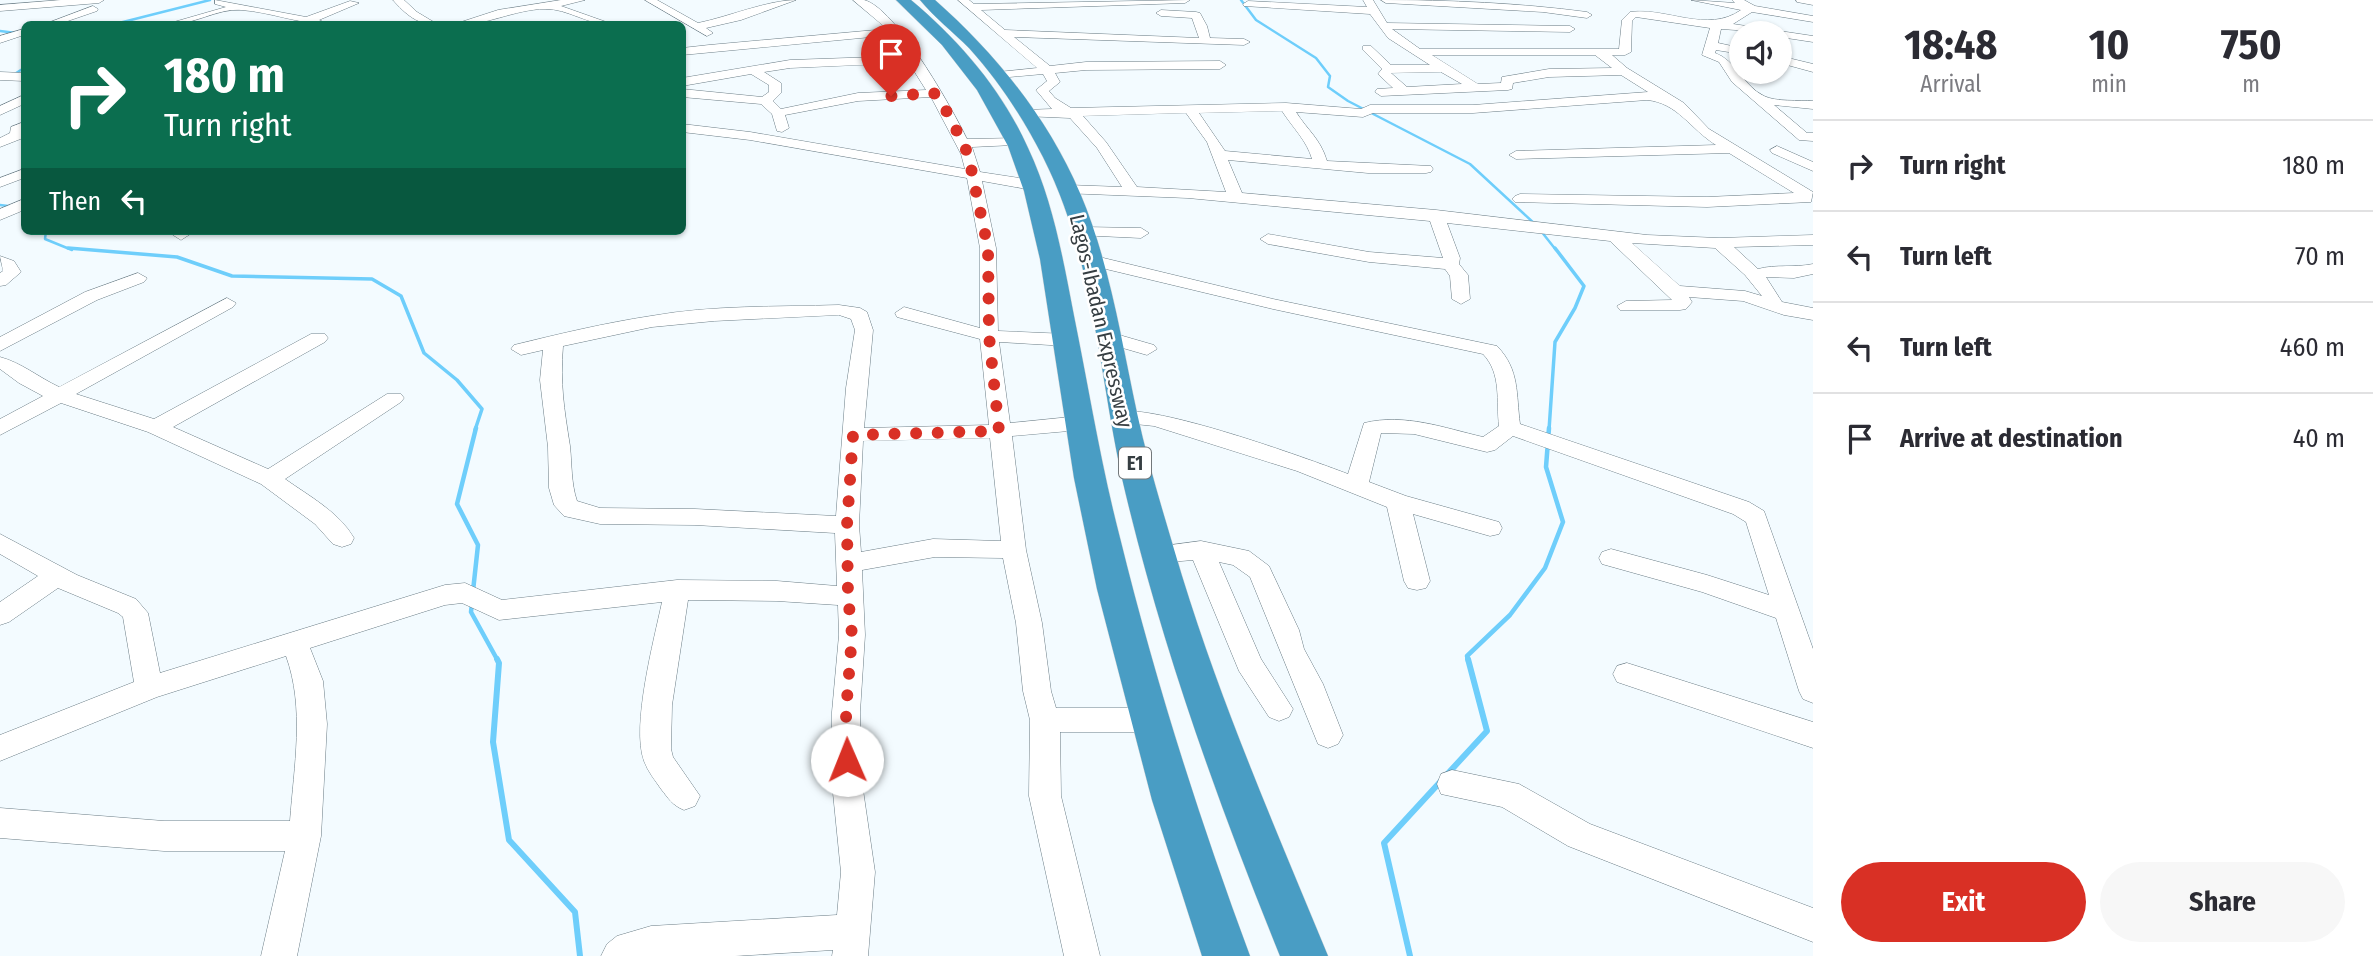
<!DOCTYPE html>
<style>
body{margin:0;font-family:"Fira Sans Condensed",sans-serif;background:#f7f7f7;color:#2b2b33;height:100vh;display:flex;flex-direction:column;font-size:26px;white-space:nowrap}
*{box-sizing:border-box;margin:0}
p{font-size:23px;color:#7c7c81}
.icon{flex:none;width:38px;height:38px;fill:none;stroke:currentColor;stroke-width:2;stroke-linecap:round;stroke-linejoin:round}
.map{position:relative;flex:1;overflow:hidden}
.drawer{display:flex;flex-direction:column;background:#fff;width:560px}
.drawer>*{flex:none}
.top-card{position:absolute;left:21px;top:21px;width:665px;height:214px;border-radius:10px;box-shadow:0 2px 5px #0004;background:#0b6e4f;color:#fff;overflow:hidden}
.tools{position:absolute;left:1729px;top:21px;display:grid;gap:14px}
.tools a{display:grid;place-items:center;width:63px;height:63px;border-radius:50%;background:#fff;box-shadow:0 2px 5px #0004;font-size:35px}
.pin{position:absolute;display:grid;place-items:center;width:60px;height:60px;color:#fff;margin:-72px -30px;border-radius:50% 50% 50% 0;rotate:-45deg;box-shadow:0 0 7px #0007}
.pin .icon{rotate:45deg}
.me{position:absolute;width:77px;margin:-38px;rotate:359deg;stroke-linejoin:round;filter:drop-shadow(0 0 5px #0008)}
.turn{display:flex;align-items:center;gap:24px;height:147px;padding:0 28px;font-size:32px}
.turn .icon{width:91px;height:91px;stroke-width:2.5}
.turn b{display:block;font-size:49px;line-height:60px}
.then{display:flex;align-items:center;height:66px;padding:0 28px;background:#0003;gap:14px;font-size:26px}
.eta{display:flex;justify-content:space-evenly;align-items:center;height:119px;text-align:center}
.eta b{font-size:42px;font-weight:700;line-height:49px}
.cta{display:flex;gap:14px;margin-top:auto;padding:14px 28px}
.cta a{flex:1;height:80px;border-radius:42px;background:#d93025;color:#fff;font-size:28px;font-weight:700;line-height:80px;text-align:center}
.cta a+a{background:#f7f7f7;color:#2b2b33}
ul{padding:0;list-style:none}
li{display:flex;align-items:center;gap:21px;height:91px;padding:0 28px;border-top:2px solid #e1e1e2}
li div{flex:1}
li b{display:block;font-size:26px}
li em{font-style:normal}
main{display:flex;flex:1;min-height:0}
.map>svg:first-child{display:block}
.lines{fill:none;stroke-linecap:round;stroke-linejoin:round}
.stream-far3{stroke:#6ecefb;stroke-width:2.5}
.stream-far2{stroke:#6ecefb;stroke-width:3.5}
.stream-far1{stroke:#6ecefb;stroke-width:4.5}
.stream{stroke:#6ecefb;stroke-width:6}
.minor-casing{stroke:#6b7d86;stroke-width:1}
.highway-casing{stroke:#d7d8d9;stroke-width:1}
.minor{fill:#fff;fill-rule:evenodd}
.highway{fill:#499dc4;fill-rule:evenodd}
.route{stroke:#d93025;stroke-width:12;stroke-dasharray:0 21.6}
.labels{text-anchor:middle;stroke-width:5;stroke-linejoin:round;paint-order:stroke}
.shield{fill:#fff;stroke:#72787b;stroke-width:2}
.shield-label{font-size:19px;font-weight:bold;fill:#363e42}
.street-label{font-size:21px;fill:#363e42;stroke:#fff}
</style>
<main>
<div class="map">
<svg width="1813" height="956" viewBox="0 0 1813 956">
<rect width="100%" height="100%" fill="#f3fbff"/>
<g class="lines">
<g class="stream-far3">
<path d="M1241 0 1256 20 1316 58 1330 76 1328 87 1348 101 1470 164 1536 225"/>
<path d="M115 24 210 0"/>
<path d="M0 31 24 34"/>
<path d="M13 75 24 68"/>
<path d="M0 205 24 208"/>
<path d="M46 231 45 239 72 250"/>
<path d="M1541 231 1556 250"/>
</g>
<g class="stream-far2">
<path d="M68 248 177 257 232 276 372 279 401 296 424 353 457 380 482 409 475 430"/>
<path d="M1549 430 1555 342 1575 308 1584 286 1555 248"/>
</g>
<g class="stream-far1">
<path d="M473 591 478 545 457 504 476 428"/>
<path d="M472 603 471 612 498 661"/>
<path d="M1468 661 1467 656 1510 615 1545 568 1563 522 1546 467 1549 428"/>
</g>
<g class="stream">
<path d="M497 659 499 663 493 742 509 840 575 912 580 956"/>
<path d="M1410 956 1384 843 1487 731 1468 659"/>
</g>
<defs>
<g id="minor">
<path d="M61 0H104L99 3 0 11V5Z"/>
<path d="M215 0 306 17 350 1 359 3 319 20 328 24C298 24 271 12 241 10 217 8 193 26 167 24L226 7 215 4Z"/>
<path d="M393 0H404L417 12 437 24C419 26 405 14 393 0Z"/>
<path d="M561 0H585L561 6 612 24C589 26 567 8 545 9 515 9 484 27 455 24L498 10Z"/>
<path d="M645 0H657L698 23C728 17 768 0 796 0L741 20 706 28 713 33 707 36Z"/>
<path d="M853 0C857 0 860 0 864 0 896 8 952 108 967 139L1019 138V144L1014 145 972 147 980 172 1032 180 1040 185 1032 190 982 181 996 248 998 331 1067 334 1077 340 1067 346 999 342 1010 423 1080 416 1088 418 1091 423 1088 428 1080 430 1012 436 1026 550 1042 623 1051 691 1056 708H1149L1159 711 1164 720 1159 729 1149 732H1060L1061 796 1100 956H1064L1029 796 1030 720 1023 691 1016 623 1003 558 935 557 862 570 865 635 860 712 862 783 875 872 868 956H832L833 950 735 956H601L607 944 617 936 651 926 837 915 841 872 832 783V712L839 635 838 605 777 601 688 600 672 705 671 749 673 757 700 796 695 806 684 810C672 805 669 799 661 789 655 780 648 772 644 761 631 726 654 640 662 602L499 620 462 603 445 605 310 648 323 681 327 724 321 836 297 956H261L285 851H164L0 838V808L164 821H290C294 766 305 708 286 656L157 697 0 761V735L134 682 123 617 118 613 58 588 9 622 0 625V602L38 576 0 554V534L77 575 136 599 148 613 160 673 445 585 465 583 502 600 677 580 777 581 837 586 835 533 695 525 600 524 564 516 554 505 549 488 548 447 540 380 543 350 521 355 511 349 514 345C559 334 605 323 651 316 712 305 777 307 839 305L860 308 867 312 873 330 864 428 989 425 980 339 897 317 895 313 904 307 980 328V248L967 178 750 140 682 132V124L750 132 965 169 961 154 931 97 858 101 785 115 789 128 782 132 777 131 772 114 761 104 682 97V89L762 97 769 92V85L751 74 682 86V78L790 60 905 56 892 35 682 55V48L709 45 887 29ZM909 63 926 90 858 93 781 109 773 101 781 93V83L764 72 790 68ZM839 315 851 319 855 330 846 388 836 516 695 509 600 508 577 501C571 483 572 465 570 446 564 408 560 384 563 346L652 327 714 321ZM990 438 1001 541 933 539 861 552 859 525 863 441Z"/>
<path d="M958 0H969L974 4 1190 0 1185 3 981 10 1005 30 1199 38 1192 18 1161 16 1156 13 1161 10 1196 12 1200 13 1207 26 1210 38 1244 39 1250 42 1244 45 1014 37 1050 66 1086 62 1220 61 1226 65 1220 69 1086 70 1055 73 1060 82 1049 91 1055 98 1071 108 1286 103 1361 109 1370 105H1473L1648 92 1621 75 1549 77 1513 83 1512 89 1508 90 1381 96 1375 92 1377 89 1393 88 1378 74 1382 69 1363 50V46H1371L1391 65H1430L1388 38 1370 14 1244 6 1243 4 1248 1 1367 7 1363 0H1373L1387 23 1570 26 1575 29 1570 32 1392 29 1420 49H1619L1622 20 1630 12C1667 7 1707 34 1741 10L1691 0 1735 3 1732 0H1744L1755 6 1813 16V22L1752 12 1733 24 1813 36V42L1780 37V33L1721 29 1718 43 1741 48V54L1716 50 1715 53C1736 60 1743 86 1764 96 1776 102 1799 100 1813 101V109L1774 105 1807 133H1813V141L1799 140 1732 82 1719 62 1702 55 1710 28 1636 17 1632 21 1631 52 1625 55H1612L1627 68 1684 103 1709 129 1813 192 1811 202 1707 207 1515 202 1512 199 1515 196 1520 194 1707 197 1794 193 1729 153 1516 159 1509 155 1516 151 1716 145C1690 129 1678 103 1647 100L1473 113H1373L1363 117 1296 112C1308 131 1320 138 1327 161L1431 166 1433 169 1431 172 1426 173H1368L1228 160 1242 193 1436 210 1647 235 1719 238 1813 235V245L1734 247 1758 269C1776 264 1794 268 1813 264V274L1794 278 1766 277 1782 302 1813 308V320L1784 315 1743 301 1689 297 1692 302 1686 309 1680 310H1620L1617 306 1626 301 1672 300 1610 241 1447 223 1460 258 1459 264 1468 275 1470 299 1461 304 1452 299 1450 276 1445 269 1369 262 1268 244 1260 239 1268 234 1369 252 1443 258 1430 221 1188 198 1063 193 1060 190 1068 185 1122 187 1097 148 1070 118 1024 116V110L1052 109 1036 90 1047 81 1043 74 998 78V72L1037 68ZM1432 55H1595L1612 68 1549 69 1502 77 1501 83 1478 84ZM1441 72 1462 84 1407 87 1391 73ZM1282 111C1293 128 1307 141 1312 159L1225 151 1199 113ZM1186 113 1207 142 1226 192 1137 187 1106 142 1083 116ZM1632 243 1715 248 1745 275 1762 296 1745 291 1680 286Z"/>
<path d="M1381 0C1450 0 1519 3 1587 12L1592 15 1587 18 1543 12 1386 3Z"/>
<path d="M1796 0H1813V5L1797 2Z"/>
<path d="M93 6 98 9 97 11 59 24H45Z"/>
<path d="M24 29V35L0 43V36Z"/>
<path d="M1780 56 1813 64V72L1780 63Z"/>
<path d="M0 72 24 73V81L0 80Z"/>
<path d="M24 95V104L0 115V106Z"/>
<path d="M24 122 23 138 0 147V138L10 133 11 127Z"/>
<path d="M1777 146 1813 162V171L1772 153 1770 150Z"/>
<path d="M24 169V178L0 187V178Z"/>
<path d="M24 199V210L0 220V209Z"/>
<path d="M1083 227 1141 228 1149 233 1141 238 1077 235 1075 232Z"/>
<path d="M176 231H195L181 240 173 235Z"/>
<path d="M1091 255 1273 299 1497 346C1520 370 1516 394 1520 424L1749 502 1764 511 1813 649V703L1803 699 1799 691 1776 618 1702 592 1602 564 1599 558 1602 552 1611 549 1707 575 1769 595 1746 522 1733 514 1513 436 1495 450 1487 452 1414 434 1381 433 1369 482 1406 496 1499 522 1502 528 1499 534 1490 536 1413 514 1430 581 1426 588 1417 590 1408 588 1404 581 1387 507 1297 471 1154 426 1116 422 1112 417 1116 412C1154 403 1306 458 1348 474L1364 423C1405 413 1444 428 1483 437L1499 426C1496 401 1502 374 1483 354L1273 309 1085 264 1082 260Z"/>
<path d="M0 256 14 261 21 272 6 285 0 286V273L3 271Z"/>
<path d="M138 273 147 278 144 282 97 300 0 351V337L85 292Z"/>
<path d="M227 298 236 303 233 307 76 394 154 419 311 334H325L328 338 325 342 173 427 268 469 387 394H401L404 398 401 402 285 479C309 496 339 512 354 538L351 544 342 547 333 544 315 524 261 484 148 432 61 403 0 435V419L43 396 19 383 0 369V357C22 363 38 377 59 387Z"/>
<path d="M1109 332 1154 345 1157 349 1147 355 1102 342 1099 338 1102 334Z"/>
<path d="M1201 541 1249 551 1269 566 1299 630 1304 649 1323 684 1343 735 1338 744 1328 748 1318 744 1250 577 1233 565 1219 562 1261 659 1293 709 1289 717 1279 721 1269 717 1239 671 1193 560 1158 563 1149 560 1146 554 1149 548Z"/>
<path d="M1627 663 1813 722V748L1617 682 1613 674 1617 666Z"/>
<path d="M1452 770 1519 784 1590 824 1813 908V942L1568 846 1502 807 1441 794 1437 784 1441 774Z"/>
</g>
<g id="highway">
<path d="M896 0H911C960 41 1002 90 1028 148 1053 201 1063 259 1074 316 1089 390 1101 465 1120 538 1155 680 1199 819 1250 956H1202L1152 800 1097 589 1074 478 1040 259 1024 191 1008 146 977 90 942 45Z"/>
<path d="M920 0H935C996 54 1048 118 1080 193 1110 264 1121 339 1137 413 1149 468 1166 522 1182 576 1222 706 1276 830 1328 956H1280C1219 805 1164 653 1126 495 1099 383 1096 261 1043 157 1023 118 999 81 969 48 953 32 934 17 920 0Z"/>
</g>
</defs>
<use href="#minor" class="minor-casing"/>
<use href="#highway" class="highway-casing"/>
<use href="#minor" class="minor"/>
<use href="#highway" class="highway"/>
</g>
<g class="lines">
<path class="route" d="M847 760 846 712 852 635 848 596 847 525 853 435 999 431 989 336 988 248 968 154 949 115 934 93 891 96"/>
</g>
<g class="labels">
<rect class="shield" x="1119" y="447.5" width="32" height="31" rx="5"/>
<g class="shield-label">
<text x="1135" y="470">E1</text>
</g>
<g class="street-label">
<text transform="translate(1101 321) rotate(77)" y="7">Lagos-Ibadan Expressway</text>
</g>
</g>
</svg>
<div class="tools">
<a><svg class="icon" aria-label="sound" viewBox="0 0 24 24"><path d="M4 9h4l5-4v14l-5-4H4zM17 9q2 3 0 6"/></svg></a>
</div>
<div class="pin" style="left:891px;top:96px;background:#d93025"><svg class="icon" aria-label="arrive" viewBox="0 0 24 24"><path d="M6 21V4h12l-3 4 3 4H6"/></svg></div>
<svg class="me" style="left:847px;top:760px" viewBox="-20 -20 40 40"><circle r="19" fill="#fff"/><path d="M0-13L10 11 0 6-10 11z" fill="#d93025"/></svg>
<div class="top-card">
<div class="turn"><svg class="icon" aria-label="right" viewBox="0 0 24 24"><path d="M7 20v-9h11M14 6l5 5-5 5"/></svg><div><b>180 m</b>Turn right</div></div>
<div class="then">Then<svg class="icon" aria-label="left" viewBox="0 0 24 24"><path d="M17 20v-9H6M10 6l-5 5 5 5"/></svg></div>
</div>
</div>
<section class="drawer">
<div class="eta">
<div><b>18:48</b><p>Arrival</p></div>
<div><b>10</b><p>min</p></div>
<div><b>750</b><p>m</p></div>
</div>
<ul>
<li><svg class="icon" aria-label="right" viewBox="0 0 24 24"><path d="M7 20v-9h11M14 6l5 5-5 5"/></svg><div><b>Turn right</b></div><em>180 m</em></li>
<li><svg class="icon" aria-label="left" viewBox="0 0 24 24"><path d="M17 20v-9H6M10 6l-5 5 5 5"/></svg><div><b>Turn left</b></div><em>70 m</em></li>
<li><svg class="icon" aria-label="left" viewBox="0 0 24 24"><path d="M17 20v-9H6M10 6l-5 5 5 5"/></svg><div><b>Turn left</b></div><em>460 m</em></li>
<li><svg class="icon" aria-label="arrive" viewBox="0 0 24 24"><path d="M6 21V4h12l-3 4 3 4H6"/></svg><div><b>Arrive at destination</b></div><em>40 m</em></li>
</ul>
<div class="cta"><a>Exit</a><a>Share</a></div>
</section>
</main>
